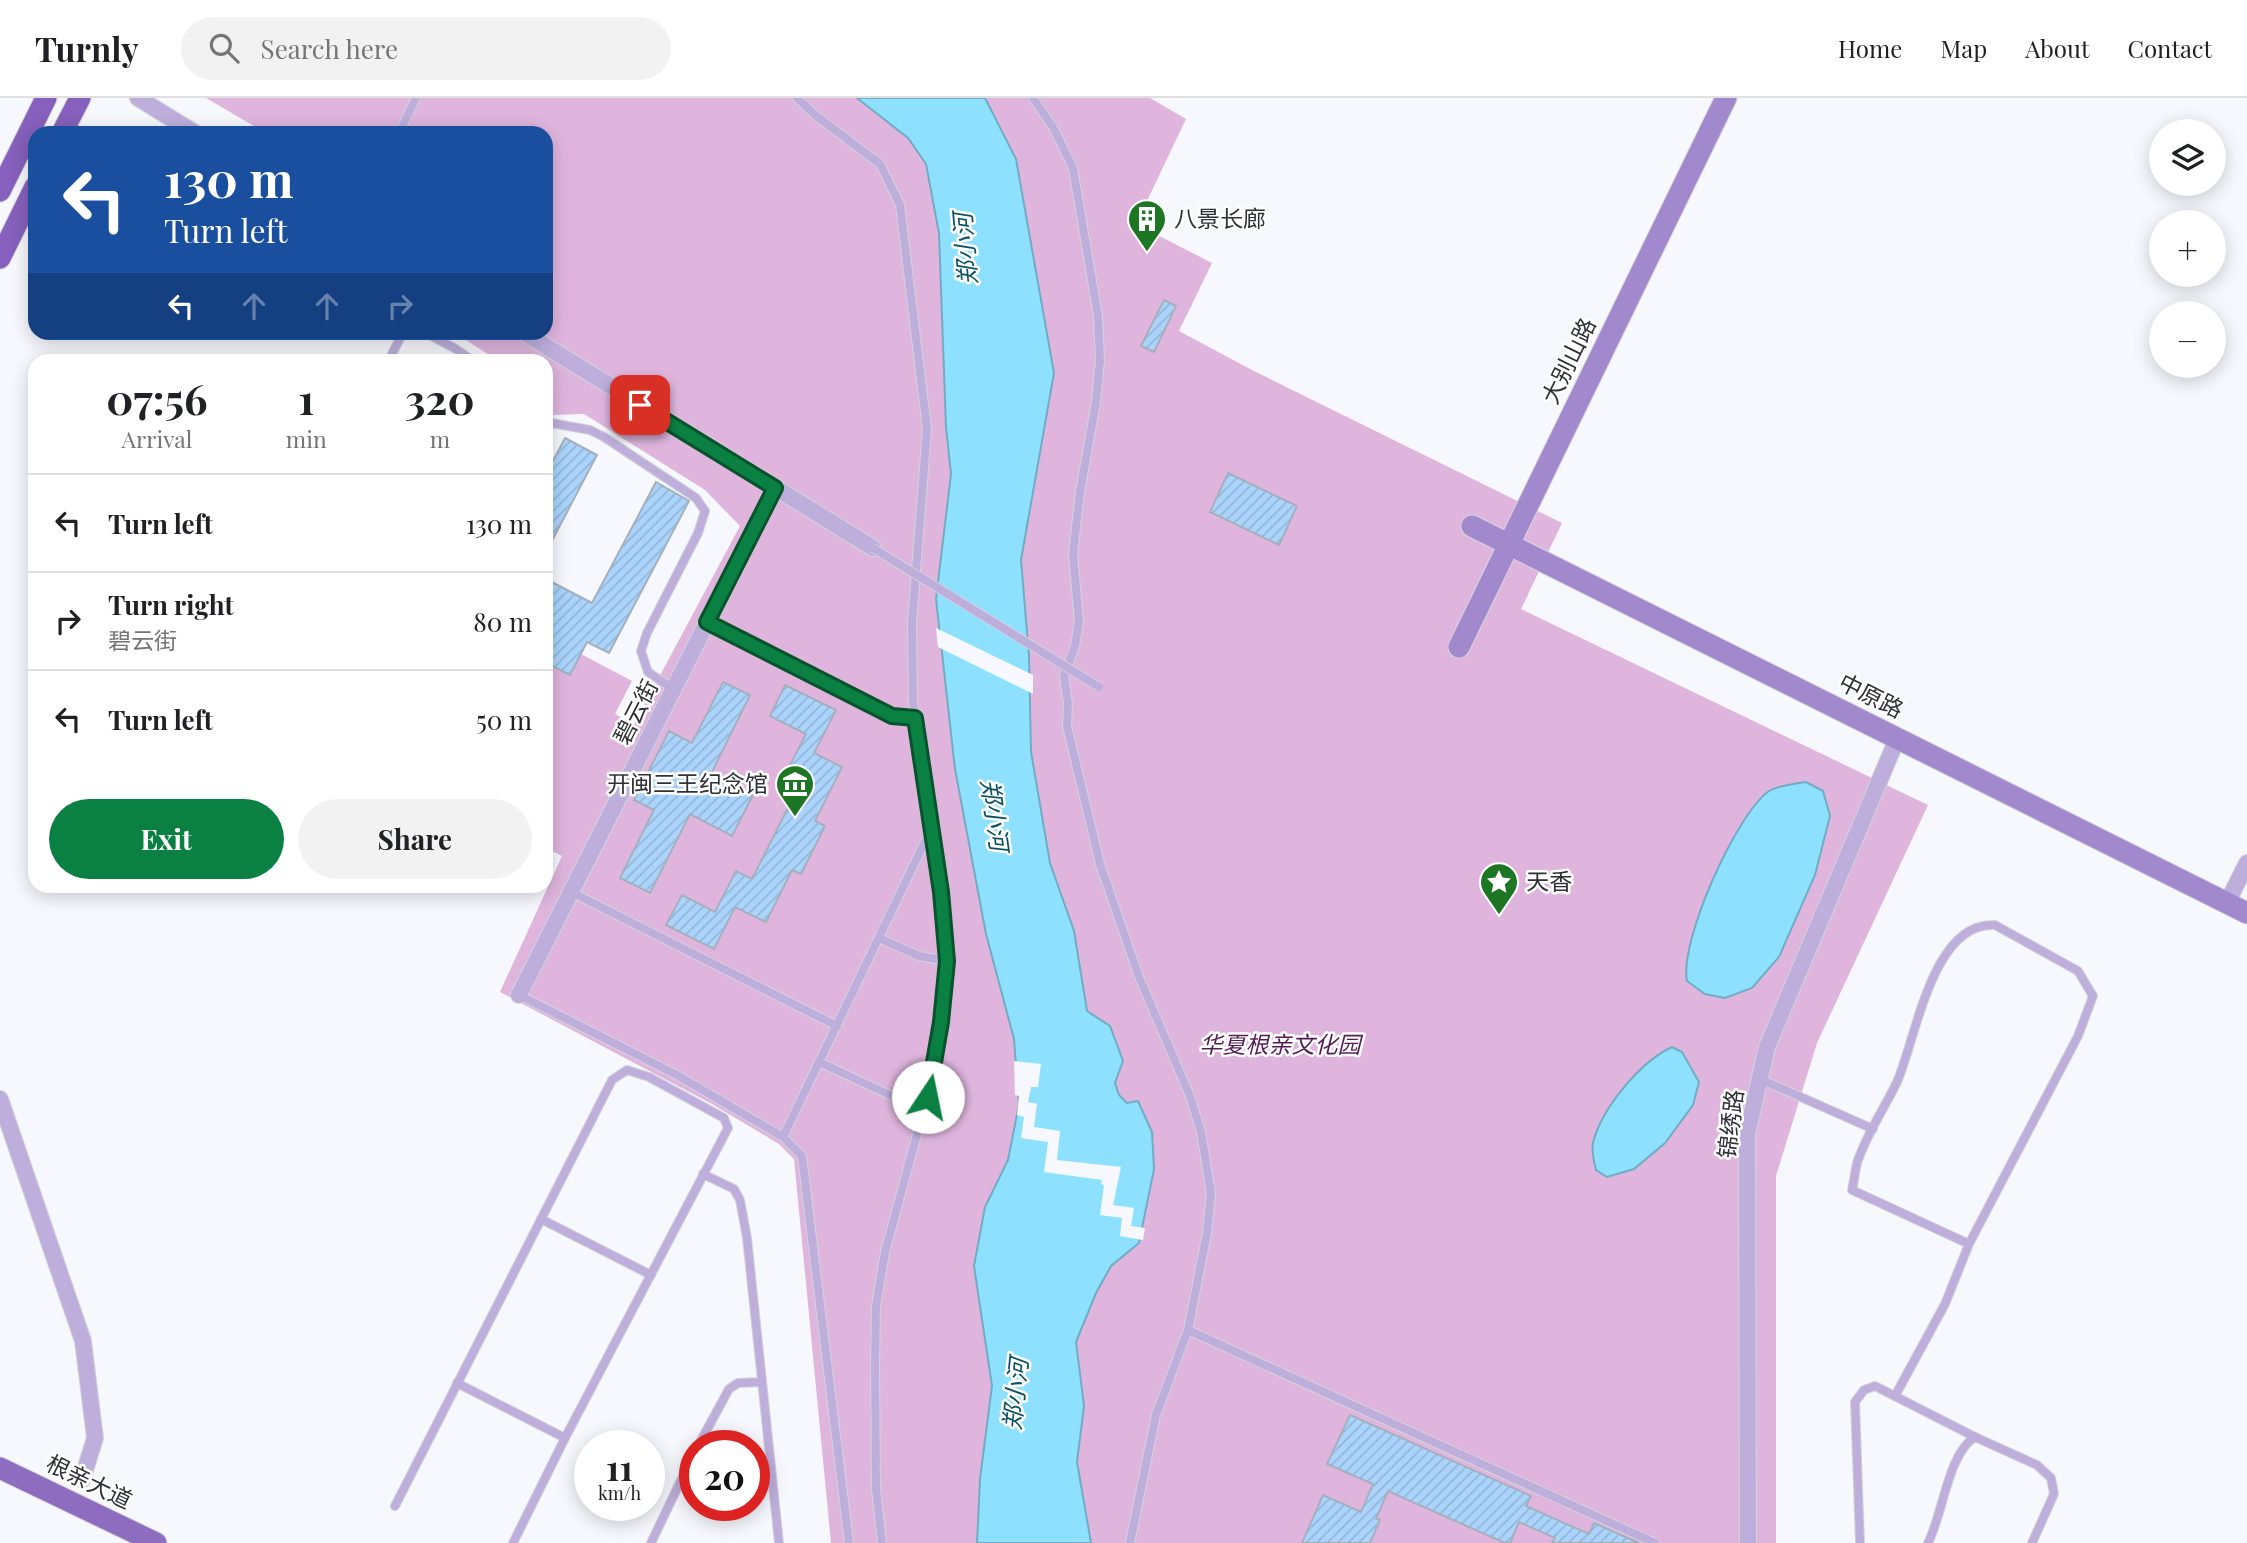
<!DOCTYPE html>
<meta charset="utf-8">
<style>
body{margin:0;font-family:"Playfair Display","Noto Sans SC",serif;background:#f2f2f2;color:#202124;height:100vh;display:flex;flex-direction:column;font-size:26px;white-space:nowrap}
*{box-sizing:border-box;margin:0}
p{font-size:23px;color:#757577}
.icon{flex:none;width:38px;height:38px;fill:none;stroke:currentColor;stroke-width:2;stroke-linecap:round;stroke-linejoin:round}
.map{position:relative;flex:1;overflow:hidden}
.side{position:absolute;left:28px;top:256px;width:525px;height:539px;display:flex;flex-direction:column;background:#fff;border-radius:21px;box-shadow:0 4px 18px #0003}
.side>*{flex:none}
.top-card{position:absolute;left:28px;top:28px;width:525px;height:214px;border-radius:21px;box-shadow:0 4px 18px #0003;background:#1a4fa0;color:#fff;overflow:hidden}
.tools{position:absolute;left:2149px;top:21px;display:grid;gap:14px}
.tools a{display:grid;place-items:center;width:77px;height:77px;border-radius:50%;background:#fff;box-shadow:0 4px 18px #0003;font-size:35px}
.speed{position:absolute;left:574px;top:1332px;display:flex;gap:14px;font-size:35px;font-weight:700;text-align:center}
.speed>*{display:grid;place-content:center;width:91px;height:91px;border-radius:50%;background:#fff;box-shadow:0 4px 18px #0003;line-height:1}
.speed small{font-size:18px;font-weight:400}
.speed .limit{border:10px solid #d22;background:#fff;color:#111}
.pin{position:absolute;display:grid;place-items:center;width:60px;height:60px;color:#fff;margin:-30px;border-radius:14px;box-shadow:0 4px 10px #0006}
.me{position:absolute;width:77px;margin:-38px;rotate:11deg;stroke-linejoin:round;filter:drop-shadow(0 0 5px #0008)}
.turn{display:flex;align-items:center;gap:24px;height:147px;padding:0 21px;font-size:32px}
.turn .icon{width:91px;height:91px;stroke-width:2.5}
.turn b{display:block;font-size:49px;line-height:60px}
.lanes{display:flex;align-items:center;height:66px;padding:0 21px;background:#0003;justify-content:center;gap:35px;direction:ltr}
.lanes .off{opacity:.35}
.eta{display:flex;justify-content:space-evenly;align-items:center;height:119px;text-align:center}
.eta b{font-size:42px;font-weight:700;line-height:49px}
.primary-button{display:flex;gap:14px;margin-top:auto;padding:14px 21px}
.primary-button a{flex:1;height:80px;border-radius:42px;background:#0b8043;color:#fff;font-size:28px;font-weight:700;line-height:80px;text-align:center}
.primary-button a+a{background:#f2f2f2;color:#202124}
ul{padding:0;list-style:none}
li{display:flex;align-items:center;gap:21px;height:98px;padding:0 21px;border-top:2px solid #e0e0e0}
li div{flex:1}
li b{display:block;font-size:26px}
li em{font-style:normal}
header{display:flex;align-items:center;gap:42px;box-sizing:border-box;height:98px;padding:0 35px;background:#fff;border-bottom:2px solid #e0e0e0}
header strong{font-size:33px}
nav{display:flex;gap:38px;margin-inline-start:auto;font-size:24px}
.search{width:490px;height:63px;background:#f2f2f2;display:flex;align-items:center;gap:18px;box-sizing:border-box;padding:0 24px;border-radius:38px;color:#757577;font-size:26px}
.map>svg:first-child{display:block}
.green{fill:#dfb5de}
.water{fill:#8de1fe;stroke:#71acc2;stroke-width:2}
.pier{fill:#f6f8fe}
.building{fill:url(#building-hatch);stroke:#a5b0bc;stroke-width:2}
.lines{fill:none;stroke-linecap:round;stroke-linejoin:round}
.service-casing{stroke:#d2d4da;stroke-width:10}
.minor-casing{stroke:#d2d4da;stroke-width:18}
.secondary-casing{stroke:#d2d4da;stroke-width:23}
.primary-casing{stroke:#d2d4da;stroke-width:23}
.trunk-casing{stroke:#d2d4da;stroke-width:23}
.service{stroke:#beaedc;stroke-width:8}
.minor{stroke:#beaedc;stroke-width:16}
.secondary{stroke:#a289cd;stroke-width:21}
.primary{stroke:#8e6dc1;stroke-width:21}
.trunk{stroke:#8660bc;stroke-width:21}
.service-bridge-casing{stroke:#d2d4da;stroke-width:10;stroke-linecap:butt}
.service-bridge{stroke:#beaedc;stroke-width:8}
.route-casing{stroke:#07532c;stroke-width:18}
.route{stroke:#0b8043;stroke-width:12}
.labels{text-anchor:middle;stroke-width:5;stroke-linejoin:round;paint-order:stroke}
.poi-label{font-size:23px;fill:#303137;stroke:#fff;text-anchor:start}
.street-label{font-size:23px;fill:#303137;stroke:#fff}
.park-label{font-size:23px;font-style:italic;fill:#561a57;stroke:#fff}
.water-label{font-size:24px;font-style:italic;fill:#085165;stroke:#fff}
</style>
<header>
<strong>Turnly</strong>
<div class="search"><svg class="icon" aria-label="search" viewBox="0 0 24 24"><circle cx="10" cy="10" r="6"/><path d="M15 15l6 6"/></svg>Search here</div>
<nav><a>Home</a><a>Map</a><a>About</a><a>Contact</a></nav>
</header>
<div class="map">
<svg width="2247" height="1445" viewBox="0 0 2247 1445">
<defs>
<pattern id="building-hatch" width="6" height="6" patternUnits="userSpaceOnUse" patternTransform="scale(1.75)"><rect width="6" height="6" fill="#abd4fd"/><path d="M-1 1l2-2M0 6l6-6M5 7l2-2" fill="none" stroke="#93b6d9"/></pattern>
</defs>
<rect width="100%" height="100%" fill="#f6f8fe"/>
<path class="green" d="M206 0H1150L1186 21 1136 126 1212 165 1179 233 1252 272 1562 425 1521 511 1928 707 1817 945 1776 1078V1445H831L794 1061 779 1046 712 1006 500 894 562 758 546 750V565L581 556 632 583 615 616 634 626 740 428 705 392 584 316 552 317 546 311V262H497L455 235 546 234V35H266Z"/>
<g class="water">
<path d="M857 0H985L1016 61 1054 275 1021 462 1029 558 1031 654 1050 765 1074 833 1087 913 1110 928 1123 963 1115 985 1119 997 1127 1005 1138 1003 1152 1034 1154 1071 1139 1145 1111 1168 1096 1195 1076 1244 1084 1308 1077 1364 1091 1445H977L980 1381 992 1288 974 1168 985 1109 1008 1062 1019 1006 1014 941 986 836 955 671 936 501 951 376 946 329 939 135 926 66 908 40Z"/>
<path d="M1806 684 1823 693 1830 718 1815 777 1779 859 1752 890 1725 900 1705 896 1687 883C1679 844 1736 716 1769 693 1779 687 1795 686 1806 684Z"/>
<path d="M1672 949 1682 954 1699 984 1693 1007 1665 1045 1634 1071 1607 1079 1596 1072C1594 1064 1591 1053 1593 1045 1601 1011 1640 964 1672 949Z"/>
</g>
<g class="pier">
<path d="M936 530 1033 577V596L938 549Z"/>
<path d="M1014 963 1041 966 1038 989H1031L1028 1004 1037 1006 1034 1029 1060 1033 1057 1062 1121 1069 1113 1107 1134 1110 1131 1128 1145 1130 1143 1142 1120 1138 1122 1120 1100 1117 1104 1087 1101 1086 1102 1082 1044 1074 1048 1044 1021 1040 1024 1019 1017 1017 1019 998 1015 997Z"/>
</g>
<g class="building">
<path d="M1164 202 1176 208 1154 254 1141 248Z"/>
<path d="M565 340 597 357 546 454V376Z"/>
<path d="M1228 375 1297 408 1279 447 1210 414Z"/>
<path d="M656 384 689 403 609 555 587 544 570 577 546 565V481L592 505Z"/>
<path d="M723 584 750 597 711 676 753 697 732 738 690 716 650 795 620 780 654 712 634 702 669 633 692 645Z"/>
<path d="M785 587 836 612 814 655 842 669 815 723 825 728 801 776 792 772 766 824 735 809 714 851 666 827 682 797 715 814 736 773 752 781 801 684 785 677 806 636 770 618Z"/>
<path d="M1350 1317 1531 1398 1526 1408 1589 1436 1594 1425 1639 1445H1552L1555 1440 1519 1424 1510 1445H1505L1388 1393 1376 1421 1380 1422 1370 1445H1302L1323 1397 1361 1414 1373 1386 1327 1366Z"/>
</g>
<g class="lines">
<defs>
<g id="service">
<path d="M797 0 815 17 880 66 900 107 927 331 912 525 913 604 941 794 947 863 941 924 931 985 885 1154 876 1208 875 1268 876 1391 882 1445"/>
<path d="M1033 0 1054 31 1073 70 1098 218 1100 262 1096 304 1080 394 1073 456 1079 524 1075 548 1064 578 1068 606 1067 628 1100 766 1139 879 1190 998 1201 1034 1211 1096 1207 1135 1188 1232 1156 1317 1130 1445"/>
<path d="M399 35 416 0"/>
<path d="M424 234 456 251 472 262"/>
<path d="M389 262 403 234"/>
<path d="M546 324 590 332 604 339 696 400 705 413 698 435 647 535 641 553 648 574 673 591"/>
<path d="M707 524 892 618 915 620"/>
<path d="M571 794 837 928"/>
<path d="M879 840 919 858 947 863"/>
<path d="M519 897 677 977 783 1039 802 1058 849 1445"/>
<path d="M819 964 924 1013"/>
<path d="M1760 981 1873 1031"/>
<path d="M783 1039 931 731"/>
<path d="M703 1076 734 1091 740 1102 747 1140 779 1445"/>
<path d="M541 1121 651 1177"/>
<path d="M1188 1232 1655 1445"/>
<path d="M457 1285 565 1340"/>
<path d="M1895 1298 1945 1206 1969 1146 2078 938 2093 898 2078 873 1995 827C1932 823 1916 941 1897 984 1884 1011 1866 1037 1857 1065 1855 1074 1854 1083 1852 1092L1969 1146"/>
<path d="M698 1348 729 1291 738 1285 762 1284"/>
<path d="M395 1408 612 982 627 972 649 979 724 1020 728 1030 565 1340 513 1445"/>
<path d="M651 1445 695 1353"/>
<path d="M1860 1445 1855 1304 1864 1292 1875 1288 1975 1339 2037 1367 2051 1380 2054 1396 2032 1445"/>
<path d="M1928 1445C1943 1416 1948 1355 1975 1339"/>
</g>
<g id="minor">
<path d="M138 0 195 35"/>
<path d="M523 234 873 450"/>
<path d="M2227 805 2247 765"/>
<path d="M519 897 775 390"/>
<path d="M0 1001 83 1243 95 1340 82 1382"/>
<path d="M1748 1445 1747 1036 1767 949 1897 641"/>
</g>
<g id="secondary">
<path d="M1472 428 2247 815"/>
<path d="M1459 549 1726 0"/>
</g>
<path id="primary" d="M0 1370 156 1445"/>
<g id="trunk">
<path d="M62 35 80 0"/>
<path d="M0 93 46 0"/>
<path d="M0 160 35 89"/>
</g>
</defs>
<use href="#service" class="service-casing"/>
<use href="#minor" class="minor-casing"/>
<use href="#secondary" class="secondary-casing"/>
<use href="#primary" class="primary-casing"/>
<use href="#trunk" class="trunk-casing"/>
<use href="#service" class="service"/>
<use href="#minor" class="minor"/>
<use href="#secondary" class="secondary"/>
<use href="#primary" class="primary"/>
<use href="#trunk" class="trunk"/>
<defs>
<path id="service-bridge" d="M873 450 1099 589"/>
</defs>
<use href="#service-bridge" class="service-bridge-casing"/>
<use href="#service-bridge" class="service-bridge"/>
</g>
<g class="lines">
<defs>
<path id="route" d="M640 307 775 390 707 524 892 618 915 620 941 794 947 863 941 924 928 999"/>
</defs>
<use href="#route" class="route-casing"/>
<use href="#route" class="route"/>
</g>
<defs>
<symbol id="building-pin" viewBox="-11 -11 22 30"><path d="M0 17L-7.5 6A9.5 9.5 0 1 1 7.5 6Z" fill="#1d7623" stroke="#fff"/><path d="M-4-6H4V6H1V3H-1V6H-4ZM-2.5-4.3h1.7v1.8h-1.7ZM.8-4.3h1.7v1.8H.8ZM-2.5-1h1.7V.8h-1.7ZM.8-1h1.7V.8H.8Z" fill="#fff"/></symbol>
<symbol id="museum-pin" viewBox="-11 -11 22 30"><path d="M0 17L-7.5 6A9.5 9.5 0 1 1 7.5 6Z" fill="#1d7623" stroke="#fff"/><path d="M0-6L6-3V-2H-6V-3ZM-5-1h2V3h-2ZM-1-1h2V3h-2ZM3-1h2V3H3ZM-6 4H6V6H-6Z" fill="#fff"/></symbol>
<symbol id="sight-pin" viewBox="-11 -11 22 30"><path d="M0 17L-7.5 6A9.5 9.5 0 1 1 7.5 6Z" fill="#1d7623" stroke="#fff"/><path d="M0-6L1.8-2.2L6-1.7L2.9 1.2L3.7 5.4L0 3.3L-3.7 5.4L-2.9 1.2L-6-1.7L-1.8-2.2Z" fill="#fff"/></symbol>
</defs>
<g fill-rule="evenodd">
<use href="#building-pin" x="1125" y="99" width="44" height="60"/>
<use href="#museum-pin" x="773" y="664" width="44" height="60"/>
<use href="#sight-pin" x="1477" y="762" width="44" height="60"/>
</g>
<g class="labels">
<g class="poi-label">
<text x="1174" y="129">八景长廊</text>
<text x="768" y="694" text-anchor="end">开闽三王纪念馆</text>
<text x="1526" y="792">天香</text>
</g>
<g class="street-label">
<text transform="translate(1569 263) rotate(-64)" y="8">大别山路</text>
<text transform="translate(1871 598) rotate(27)" y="8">中原路</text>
<text transform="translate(636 614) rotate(-63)" y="8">碧云街</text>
<text transform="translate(1731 1026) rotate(-83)" y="8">锦绣路</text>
<text transform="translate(89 1384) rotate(26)" y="8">根亲大道</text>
</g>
<g class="park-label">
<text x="1280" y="955">华夏根亲文化园</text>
</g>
<g class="water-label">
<text transform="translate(966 151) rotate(-95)" y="8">郑小河</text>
<text transform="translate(994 717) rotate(82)" y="8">郑小河</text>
<text transform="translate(1016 1296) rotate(-84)" y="8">郑小河</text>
</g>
</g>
</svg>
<div class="tools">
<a><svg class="icon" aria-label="layers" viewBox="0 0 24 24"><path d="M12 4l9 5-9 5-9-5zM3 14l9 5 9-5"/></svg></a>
<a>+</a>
<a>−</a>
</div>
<div class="speed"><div>11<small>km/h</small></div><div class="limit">20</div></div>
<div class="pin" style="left:640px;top:307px;background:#d93025"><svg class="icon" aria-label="arrive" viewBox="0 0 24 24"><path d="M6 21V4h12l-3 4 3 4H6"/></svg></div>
<svg class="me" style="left:928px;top:999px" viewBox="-20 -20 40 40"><circle r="19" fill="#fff"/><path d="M0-13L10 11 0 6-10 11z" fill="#0b8043"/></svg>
<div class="top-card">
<div class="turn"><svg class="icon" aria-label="left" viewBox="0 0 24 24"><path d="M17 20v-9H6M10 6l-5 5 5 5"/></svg><div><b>130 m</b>Turn left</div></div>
<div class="lanes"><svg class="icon" aria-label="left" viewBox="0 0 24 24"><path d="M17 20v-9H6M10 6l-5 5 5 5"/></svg><svg class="icon off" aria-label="ahead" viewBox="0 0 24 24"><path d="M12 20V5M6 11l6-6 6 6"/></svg><svg class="icon off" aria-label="ahead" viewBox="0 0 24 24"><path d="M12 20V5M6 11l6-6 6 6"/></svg><svg class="icon off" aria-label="right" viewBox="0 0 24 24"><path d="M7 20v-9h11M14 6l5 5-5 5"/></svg></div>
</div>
<section class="side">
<div class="eta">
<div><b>07:56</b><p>Arrival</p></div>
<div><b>1</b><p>min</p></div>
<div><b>320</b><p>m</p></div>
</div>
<ul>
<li><svg class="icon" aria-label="left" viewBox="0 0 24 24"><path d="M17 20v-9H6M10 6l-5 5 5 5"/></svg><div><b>Turn left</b></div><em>130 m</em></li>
<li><svg class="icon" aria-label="right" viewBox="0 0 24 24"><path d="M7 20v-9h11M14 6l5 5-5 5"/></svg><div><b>Turn right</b><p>碧云街</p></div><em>80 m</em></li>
<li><svg class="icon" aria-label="left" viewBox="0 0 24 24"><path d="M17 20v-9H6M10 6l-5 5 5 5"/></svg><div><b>Turn left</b></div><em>50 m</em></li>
</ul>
<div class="primary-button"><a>Exit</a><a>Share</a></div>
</section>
</div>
